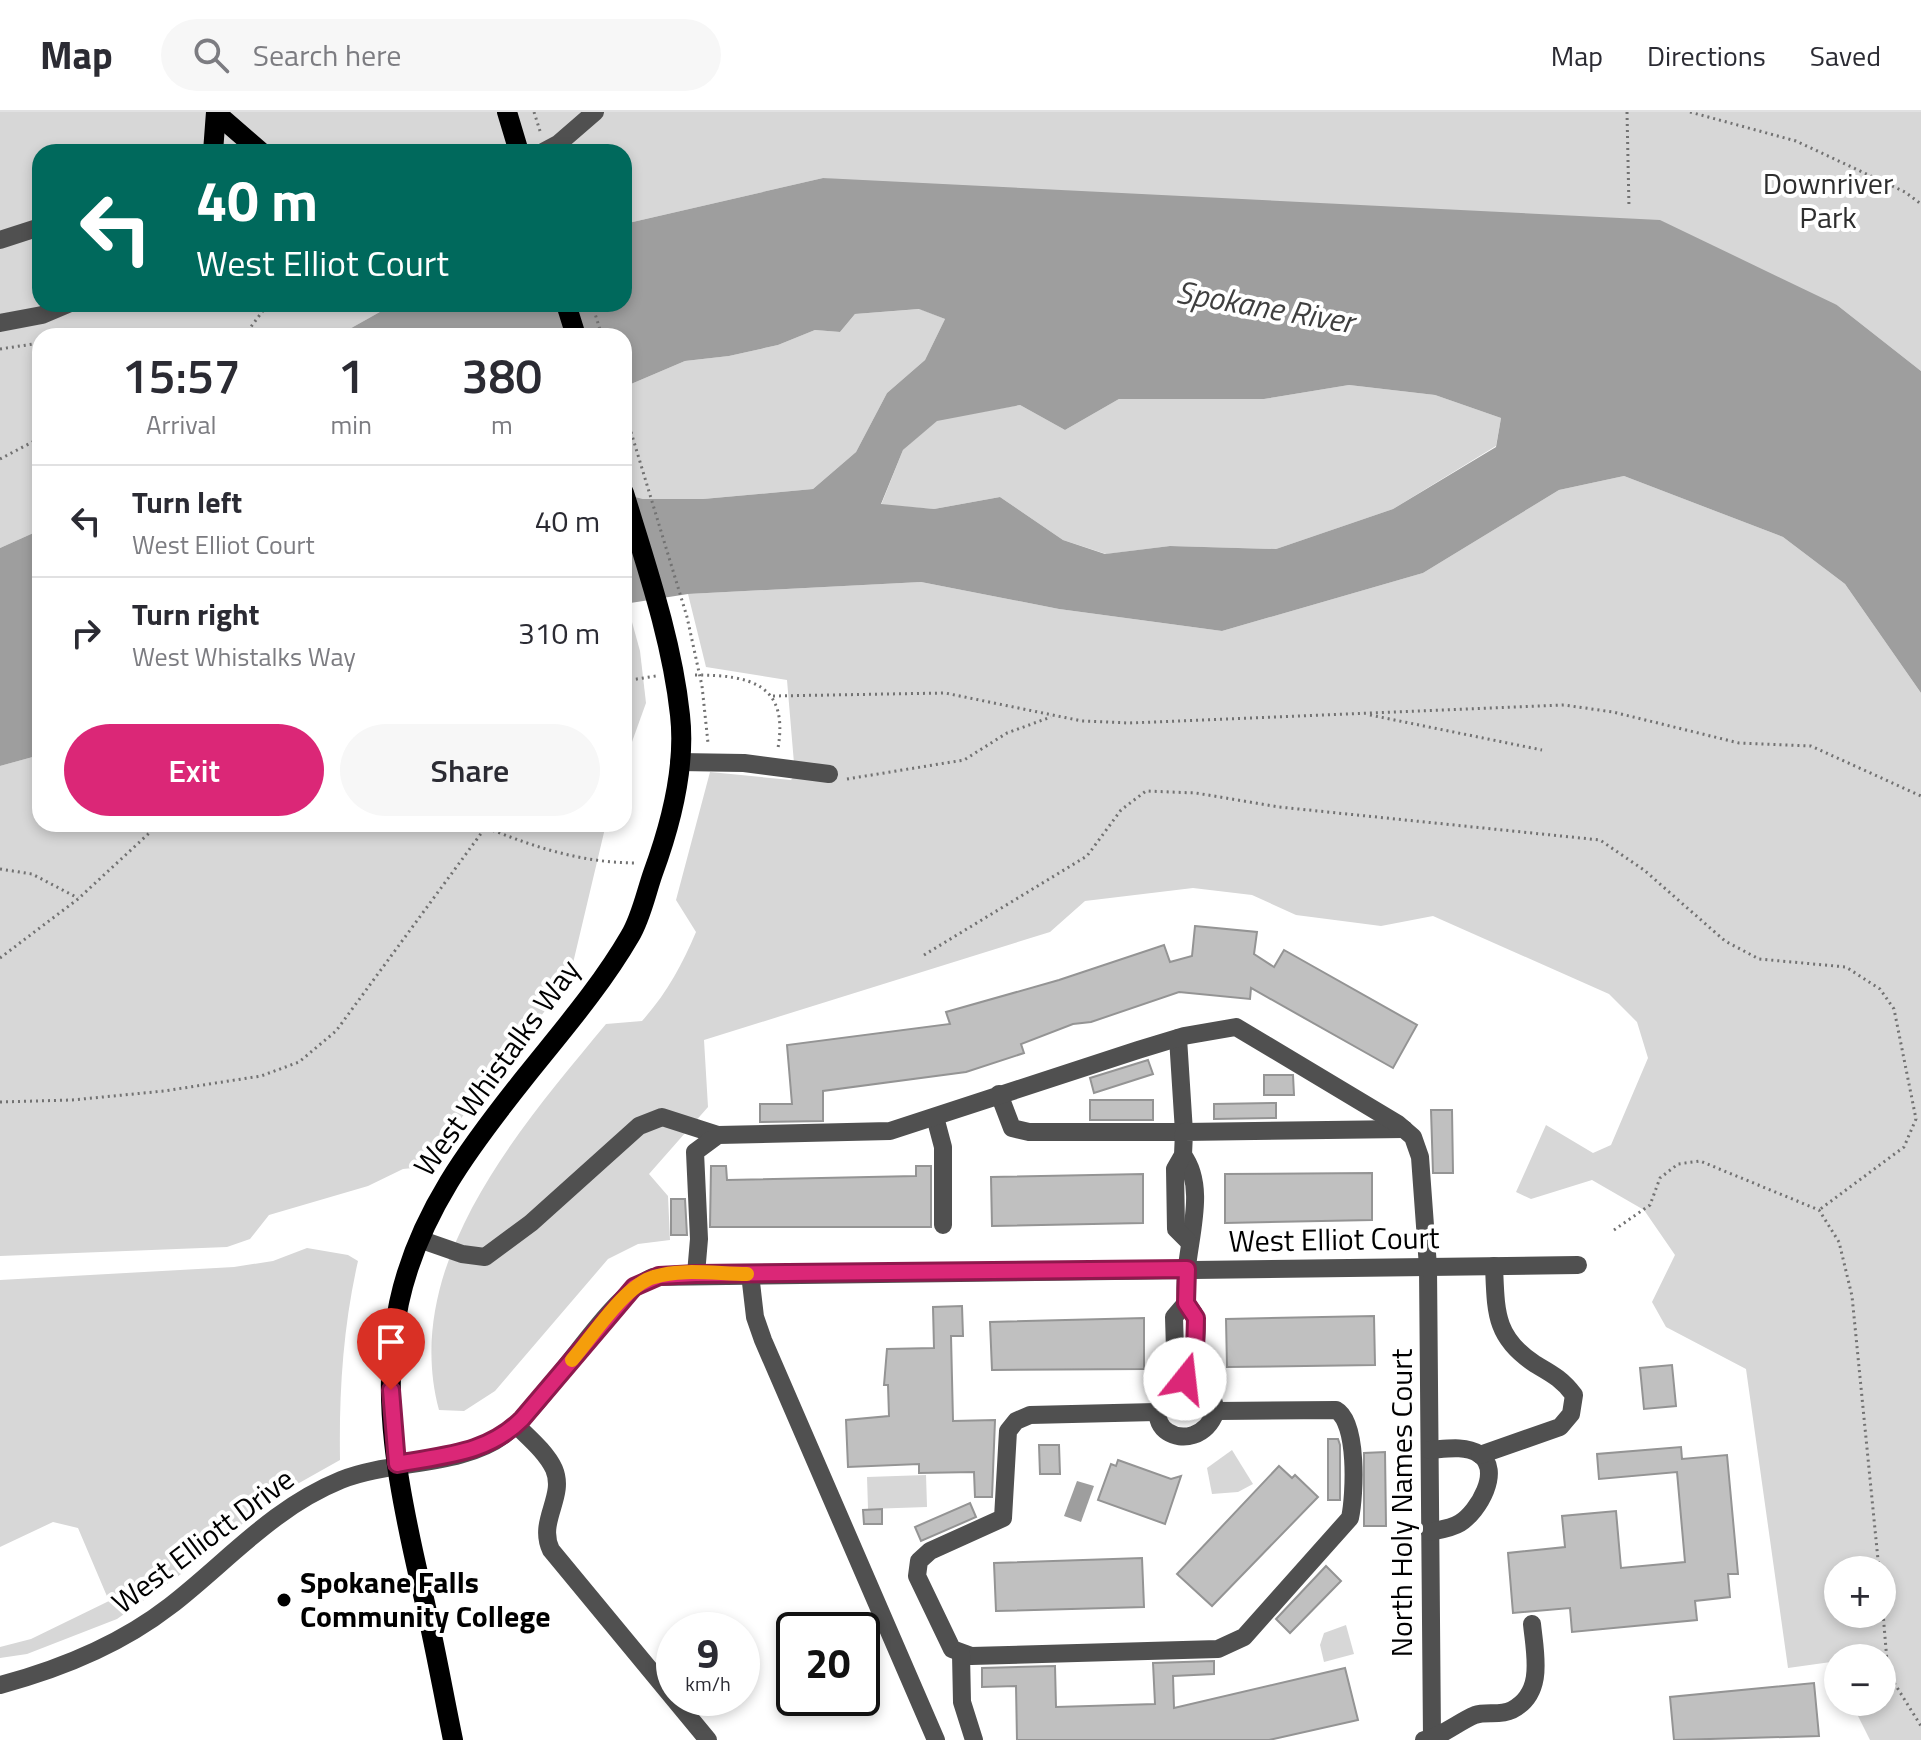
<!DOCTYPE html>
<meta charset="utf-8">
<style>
body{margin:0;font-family:"Titillium Web",sans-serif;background:#f7f7f7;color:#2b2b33;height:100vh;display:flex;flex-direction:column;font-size:30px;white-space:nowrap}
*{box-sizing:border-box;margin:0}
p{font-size:26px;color:#7c7c81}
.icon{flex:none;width:44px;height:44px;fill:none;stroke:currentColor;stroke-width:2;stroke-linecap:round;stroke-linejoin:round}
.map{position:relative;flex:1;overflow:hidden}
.sheet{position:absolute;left:32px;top:216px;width:600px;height:504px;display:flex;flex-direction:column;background:#fff;border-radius:24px;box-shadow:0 4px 12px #0003}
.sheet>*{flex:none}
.guide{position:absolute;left:32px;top:32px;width:600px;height:168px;border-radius:24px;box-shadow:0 4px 12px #0003;background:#00695c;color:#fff;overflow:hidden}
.controls{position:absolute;left:1824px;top:1444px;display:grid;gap:16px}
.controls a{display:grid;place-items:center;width:72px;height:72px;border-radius:50%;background:#fff;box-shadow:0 4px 12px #0003;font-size:40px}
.speed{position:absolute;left:656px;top:1500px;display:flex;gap:16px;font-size:40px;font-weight:700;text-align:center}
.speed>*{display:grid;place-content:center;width:104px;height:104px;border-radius:50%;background:#fff;box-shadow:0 4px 12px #0003;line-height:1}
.speed small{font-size:20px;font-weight:400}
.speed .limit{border:4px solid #111;border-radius:12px;background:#fff;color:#111}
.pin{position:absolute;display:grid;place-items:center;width:68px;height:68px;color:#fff;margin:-82px -34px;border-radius:50% 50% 50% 0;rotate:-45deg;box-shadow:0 0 8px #0007}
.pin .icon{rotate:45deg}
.me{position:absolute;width:88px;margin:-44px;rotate:16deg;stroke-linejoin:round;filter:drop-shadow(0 0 6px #0008)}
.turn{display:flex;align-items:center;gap:28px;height:168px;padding:0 32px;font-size:36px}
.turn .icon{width:104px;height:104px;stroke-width:2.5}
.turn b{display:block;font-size:56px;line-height:68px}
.eta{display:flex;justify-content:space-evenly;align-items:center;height:136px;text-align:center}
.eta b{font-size:48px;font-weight:600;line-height:56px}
.action{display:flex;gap:16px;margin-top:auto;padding:16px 32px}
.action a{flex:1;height:92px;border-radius:48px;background:#db2777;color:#fff;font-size:32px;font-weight:600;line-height:92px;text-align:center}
.action a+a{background:#f7f7f7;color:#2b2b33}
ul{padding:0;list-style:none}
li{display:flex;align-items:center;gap:24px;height:112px;padding:0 32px;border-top:2px solid #e1e1e2}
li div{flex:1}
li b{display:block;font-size:30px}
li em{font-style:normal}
header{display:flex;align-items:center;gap:48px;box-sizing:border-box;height:112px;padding:0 40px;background:#fff;border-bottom:2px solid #e1e1e2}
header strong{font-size:38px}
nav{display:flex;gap:44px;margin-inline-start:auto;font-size:28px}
.search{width:560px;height:72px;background:#f7f7f7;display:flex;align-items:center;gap:20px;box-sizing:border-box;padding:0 28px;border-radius:44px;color:#7c7c81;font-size:30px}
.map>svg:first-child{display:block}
.green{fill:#d7d7d7;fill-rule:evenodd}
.water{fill:#9e9e9e;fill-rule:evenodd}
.building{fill:#c0c0c0;stroke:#949494;stroke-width:2}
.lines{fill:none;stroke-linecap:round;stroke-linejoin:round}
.path{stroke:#727272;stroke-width:3;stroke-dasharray:2 4;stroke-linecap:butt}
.minor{stroke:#505050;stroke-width:18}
.major{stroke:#000;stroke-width:20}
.route-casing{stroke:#8e194d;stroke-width:20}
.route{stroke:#db2777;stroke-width:14}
.slow{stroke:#f59e0b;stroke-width:14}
.poi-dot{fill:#000;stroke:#fff;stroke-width:3}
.labels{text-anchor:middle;stroke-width:8;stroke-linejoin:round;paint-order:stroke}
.park-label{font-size:30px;fill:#2e2e2e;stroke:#fff}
.street-label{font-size:30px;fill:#000;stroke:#fff}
.poi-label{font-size:30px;font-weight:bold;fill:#000;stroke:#fff;text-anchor:start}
.water-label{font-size:32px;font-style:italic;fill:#3f3f3f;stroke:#fff}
</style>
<header>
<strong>Map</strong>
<div class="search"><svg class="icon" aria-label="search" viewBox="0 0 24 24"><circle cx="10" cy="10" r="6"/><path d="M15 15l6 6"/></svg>Search here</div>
<nav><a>Map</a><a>Directions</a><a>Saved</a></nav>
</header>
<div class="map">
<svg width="1921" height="1628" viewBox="0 0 1921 1628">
<rect width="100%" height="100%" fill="#fff"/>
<g class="green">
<path d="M0 0H1921V259L1837 193 823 66 624 112V40H40V192H394L337 224H40V418L0 436Z"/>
<path d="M920 197 945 207 925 248 887 281 856 340 813 377 703 387H643L624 382V275L685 249 729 244 778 233 815 218 840 220 855 202Z"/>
<path d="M1349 273 1435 283 1501 306 1496 334 1393 397 1276 437 1170 434 1106 442 1063 428 1000 385 934 397 881 393 903 338 937 308 1020 293 1065 318 1119 287H1264Z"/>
<path d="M1624 364 1783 425 1845 472 1921 581V1628H1870L1851 1590H1882V1546H1838V1563L1831 1550 1788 1556 1746 1257 1666 1215 1652 1190 1675 1143 1644 1098 1592 1068 1531 1087 1516 1080 1546 1013 1593 1041 1611 1033 1648 946 1637 910 1609 882 1433 804 1381 814 1296 803 1252 783 1193 776 1085 789 1050 820 704 928 708 995 649 1062 668 1084 670 1128 638 1132 608 1147 495 1279 464 1299 439 1298C400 1152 520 1016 606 912L642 909C667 881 682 853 696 820L676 788 710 660 791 668 795 663 787 568 706 555 688 482 921 470 1059 497 1222 519 1423 461 1559 378ZM1838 1458H1882V1502H1838Z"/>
<path d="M624 492H627L640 539 646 591 624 652Z"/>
<path d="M40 643V712H606L569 868 423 1055 403 1057 368 1074 269 1103 250 1127 227 1135 0 1144V654Z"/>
<path d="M307 1136 348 1143 358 1149C343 1215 339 1280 340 1348L276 1384 184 1460 117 1507 27 1542 0 1546V1535L31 1527 109 1489 78 1416 53 1410 0 1435V1168L234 1155 273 1149Z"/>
<path d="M1232 1338 1253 1372 1238 1380 1212 1382 1207 1356Z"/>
<path d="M926 1363 927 1395 868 1397 867 1365Z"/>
<path d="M1346 1513 1354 1542 1324 1550 1320 1533 1324 1521Z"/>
</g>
<g class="water">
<path d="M823 66 1660 108 1837 193 1921 259V581L1845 472 1783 425 1624 364 1559 378 1423 461 1222 519 1059 497 921 470 688 482 624 492V382L643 387H703L813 377 856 340 887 281 925 248 945 207 919 197 855 202 840 220 815 218 778 233 729 244 685 249 624 275V224H337L394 192H624V112ZM1349 273 1435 283 1501 306 1496 335 1393 397 1276 437 1170 434 1105 442 1063 428 1000 385 934 397 881 392 903 338 937 309 1020 293 1065 318 1119 287H1264Z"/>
<path d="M40 418V643L0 654V436Z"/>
<path d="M1077 1369 1094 1374 1081 1410 1064 1404Z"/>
</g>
<g class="building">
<path d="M1195 814 1257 820 1254 842 1274 855 1284 838 1417 913 1393 956 1251 876 1250 887 1179 880 1091 910 1073 912 1021 932 1024 941 966 960 823 979V1009L760 1010V992H792L787 933 950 912 946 900 1059 868 1164 833 1170 850 1192 844Z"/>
<path d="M1148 948 1153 962 1094 981 1090 966Z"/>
<path d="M1264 963H1293L1294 983H1264Z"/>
<rect x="1090" y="988" width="63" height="20"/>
<path d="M1276 991V1006L1214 1007V992Z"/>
<path d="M1431 998H1452L1453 1061H1433Z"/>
<path d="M711 1054H726L727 1068 916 1064V1054H931V1115H710Z"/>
<path d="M1372 1061V1108L1225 1111V1062Z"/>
<path d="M1143 1062V1111L992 1114 991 1065Z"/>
<path d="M671 1087H685L687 1123H671Z"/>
<path d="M962 1194 963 1224H951L953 1309 995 1308 992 1385H975L974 1360 919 1361V1352L848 1355 846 1308 889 1304 888 1273H884L887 1237 934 1236 933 1195Z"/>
<path d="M1374 1204 1375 1253 1227 1255 1226 1207Z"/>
<path d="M1144 1206V1257L992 1258 990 1210Z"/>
<path d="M1672 1253 1676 1294 1644 1297 1640 1256Z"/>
<path d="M1328 1327H1338L1340 1333V1388H1328Z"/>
<path d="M1039 1333H1059L1060 1362H1040Z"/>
<path d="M1681 1335 1682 1347 1727 1343 1738 1462H1728L1730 1485 1695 1489 1697 1508 1572 1520 1570 1496 1513 1501 1508 1441 1565 1435 1562 1404 1616 1399 1621 1456 1685 1450 1677 1360 1599 1367 1597 1342Z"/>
<path d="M1385 1340 1386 1414H1364V1341Z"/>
<path d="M1118 1348 1171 1367 1181 1364 1165 1412 1098 1388 1111 1352 1116 1354Z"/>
<path d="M1279 1354 1292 1366 1295 1363 1318 1385 1212 1494 1177 1462Z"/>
<path d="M970 1391 976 1405 921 1429 915 1415Z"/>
<path d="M882 1397V1412H864L863 1398Z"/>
<path d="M1142 1446 1144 1495 996 1499 994 1451Z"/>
<path d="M1326 1454 1341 1469 1290 1521 1276 1507Z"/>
<path d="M1214 1549V1562L1173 1564 1174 1596 1345 1556 1358 1608 1269 1628H1017L1016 1574 982 1575V1556L1055 1554 1056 1595 1155 1592 1153 1551Z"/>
<path d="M1814 1571 1819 1624 1674 1628 1670 1585Z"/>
</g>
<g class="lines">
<g class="path">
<path d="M534 0 540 19"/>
<path d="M1627 0 1629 96"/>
<path d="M1690 0 1796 29 1905 80 1921 92"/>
<path d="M592 192 602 224"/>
<path d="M84 198 97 192"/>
<path d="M244 224 268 192"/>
<path d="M0 237 40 231"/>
<path d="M624 297 687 505 702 574 708 631"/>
<path d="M0 347 40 326"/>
<path d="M695 563C750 563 789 572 778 636"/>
<path d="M624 569 656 564"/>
<path d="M773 584 945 581 1082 609 1129 611 1564 593 1613 600 1739 631 1811 634 1921 684"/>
<path d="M1370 603 1542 638"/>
<path d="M847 667 964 648 1007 621 1051 605"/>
<path d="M487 716C537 736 583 751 637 751"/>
<path d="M0 757 32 762 78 786"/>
<path d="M924 843 1087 744 1121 698 1146 679 1196 681 1279 695 1600 728 1644 758 1725 829 1759 847 1846 855 1880 877 1894 897 1916 1007 1904 1035 1819 1098"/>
<path d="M0 846 78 787 159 712"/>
<path d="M0 990 72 988 164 979 261 964 299 950 336 919 488 712"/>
<path d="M1614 1118 1650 1093 1660 1066 1678 1052 1700 1049 1819 1098 1839 1130 1852 1184 1879 1458"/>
<path d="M1882 1489 1888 1561 1921 1614"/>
</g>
<g class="minor">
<path d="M543 40 558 32 595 0"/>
<path d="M0 128 40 115"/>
<path d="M0 211 42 203 68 192"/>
<path d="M679 650 744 651 829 662"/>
<path d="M999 982 1012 1016 1029 1020H1184L1178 926"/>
<path d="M935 1005 943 1035V1113"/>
<path d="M1183 1043C1211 1081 1181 1142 1186 1188 1187 1195 1193 1198 1195 1204 1199 1214 1195 1231 1195 1241L1185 1252 1175 1238 1174 1205 1186 1191"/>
<path d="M419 1127 462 1142 485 1145 531 1111 639 1014 662 1005 718 1023"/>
<path d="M1188 1129 1176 1117 1175 1057 1183 1043 1184 1020 1404 1017"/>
<path d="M696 1162 699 1127 695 1040 718 1023 890 1019 1138 938 1184 924 1236 915 1398 1012 1413 1025 1420 1045 1428 1155 1432 1626"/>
<path d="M750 1162 755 1205 763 1228 936 1628"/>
<path d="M1185 1252V1267C1117 1311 1196 1353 1216 1299L1211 1280 1185 1267"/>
<path d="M1156 1300 1030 1303 1016 1309 1008 1319 1003 1406 930 1439 919 1449 917 1464 952 1537 971 1544 1218 1537 1244 1525 1350 1406C1355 1382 1358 1310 1336 1298L1216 1299"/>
<path d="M516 1313C529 1326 546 1340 554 1357 566 1385 537 1409 551 1438L708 1628"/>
<path d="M1430 1338C1445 1337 1465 1333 1479 1342 1503 1358 1478 1400 1460 1411 1452 1416 1439 1418 1430 1420"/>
<path d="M1480 1343 1560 1315 1571 1302 1574 1283C1562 1267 1552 1262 1535 1252 1494 1225 1496 1199 1494 1154"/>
<path d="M961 1542 962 1590 974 1628"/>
<path d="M0 1573C60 1557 121 1532 170 1494 227 1450 272 1396 341 1368 391 1348 461 1355 504 1323 552 1287 605 1185 653 1165L1578 1153"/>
<path d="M1424 1628C1443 1624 1458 1610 1475 1603 1486 1599 1500 1604 1512 1598 1545 1581 1535 1542 1532 1512"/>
</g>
<g class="major">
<path d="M507 0 519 40"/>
<path d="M216 1 261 40"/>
<path d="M213 40 216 0"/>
<path d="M566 192 576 224"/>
<path d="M453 1628C442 1575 433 1522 420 1470 399 1379 379 1284 399 1191 418 1102 471 1033 526 964 562 919 601 874 630 824 641 806 646 781 653 761 671 712 686 656 680 603 672 528 646 453 624 381"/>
</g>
</g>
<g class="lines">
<defs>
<path id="route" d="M391 1278 397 1352C444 1343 487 1342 522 1307L634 1175 659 1164 696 1162 1187 1157 1186 1191 1196 1206 1195 1241 1185 1252V1267"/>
</defs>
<use href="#route" class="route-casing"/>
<use href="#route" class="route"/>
<path class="slow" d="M572 1248C592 1225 625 1173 654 1165 681 1156 718 1162 747 1162"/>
</g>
<circle class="poi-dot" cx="284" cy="1488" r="8"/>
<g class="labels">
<g class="park-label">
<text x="1828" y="82">Downriver<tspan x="1828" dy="34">Park</tspan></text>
</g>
<g class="street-label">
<text transform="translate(497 956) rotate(-54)" y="10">West Whistalks Way</text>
<text transform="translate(1334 1128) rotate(-1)" y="10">West Elliot Court</text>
<text transform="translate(1402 1391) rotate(-90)" y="10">North Holy Names Court</text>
<text transform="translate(203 1429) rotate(-37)" y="10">West Elliott Drive</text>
</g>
<g class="poi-label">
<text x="300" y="1481">Spokane Falls<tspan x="300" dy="34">Community College</tspan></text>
</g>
<g class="water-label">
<text transform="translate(1265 195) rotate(10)" y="11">Spokane River</text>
</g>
</g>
</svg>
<div class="controls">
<a>+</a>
<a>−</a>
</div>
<div class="speed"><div>9<small>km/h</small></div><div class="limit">20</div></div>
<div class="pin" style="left:391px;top:1278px;background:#d93025"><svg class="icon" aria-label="arrive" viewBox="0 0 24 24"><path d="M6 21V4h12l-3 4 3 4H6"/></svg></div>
<svg class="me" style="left:1185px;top:1267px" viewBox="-20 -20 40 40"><circle r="19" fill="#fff"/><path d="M0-13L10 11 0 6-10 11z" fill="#db2777"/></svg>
<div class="guide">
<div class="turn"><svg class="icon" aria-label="left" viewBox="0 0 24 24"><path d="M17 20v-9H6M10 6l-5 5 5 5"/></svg><div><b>40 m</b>West Elliot Court</div></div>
</div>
<section class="sheet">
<div class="eta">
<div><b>15:57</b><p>Arrival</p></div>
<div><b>1</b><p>min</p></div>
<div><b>380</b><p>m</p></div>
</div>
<ul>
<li><svg class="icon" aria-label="left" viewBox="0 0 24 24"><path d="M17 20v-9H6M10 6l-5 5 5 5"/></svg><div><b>Turn left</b><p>West Elliot Court</p></div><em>40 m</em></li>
<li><svg class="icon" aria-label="right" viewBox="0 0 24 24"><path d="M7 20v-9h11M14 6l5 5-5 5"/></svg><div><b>Turn right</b><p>West Whistalks Way</p></div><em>310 m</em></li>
</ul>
<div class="action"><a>Exit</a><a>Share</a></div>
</section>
</div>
